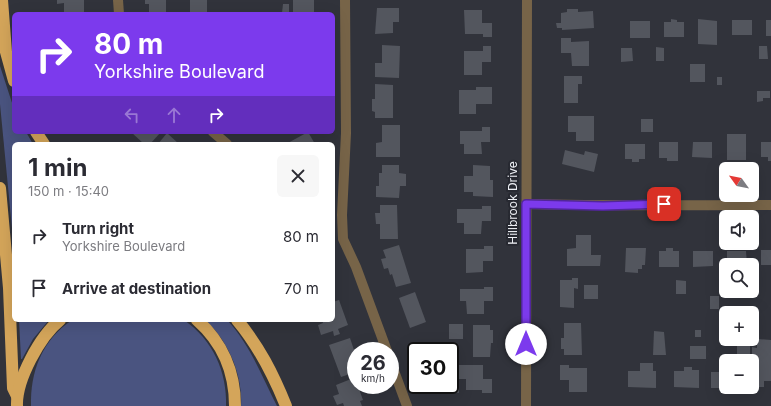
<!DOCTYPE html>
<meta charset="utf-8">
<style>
body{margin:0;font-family:Inter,sans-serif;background:#f7f7f7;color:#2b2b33;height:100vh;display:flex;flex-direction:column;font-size:15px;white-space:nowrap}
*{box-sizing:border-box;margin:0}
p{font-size:13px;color:#7c7c81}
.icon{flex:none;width:22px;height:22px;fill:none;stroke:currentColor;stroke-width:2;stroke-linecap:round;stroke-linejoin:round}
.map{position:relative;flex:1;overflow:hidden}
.side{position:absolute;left:12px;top:142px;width:323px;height:180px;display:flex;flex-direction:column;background:#fff;border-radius:6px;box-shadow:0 4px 16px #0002}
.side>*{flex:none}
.top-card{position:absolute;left:12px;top:12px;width:323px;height:122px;border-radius:6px;box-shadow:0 4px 16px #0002;background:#7c3aed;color:#fff;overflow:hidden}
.needle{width:26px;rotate:303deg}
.fabs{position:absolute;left:719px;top:162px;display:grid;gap:8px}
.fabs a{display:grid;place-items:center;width:40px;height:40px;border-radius:6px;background:#fff;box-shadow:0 4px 16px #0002;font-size:20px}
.speed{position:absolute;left:347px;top:342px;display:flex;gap:8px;font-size:20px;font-weight:700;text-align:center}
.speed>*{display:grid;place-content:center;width:52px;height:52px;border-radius:50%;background:#fff;box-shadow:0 4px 16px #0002;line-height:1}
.speed small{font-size:10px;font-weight:400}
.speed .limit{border:2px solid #111;border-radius:6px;background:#fff;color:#111}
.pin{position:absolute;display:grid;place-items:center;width:34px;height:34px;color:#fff;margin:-17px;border-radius:8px;box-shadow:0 2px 6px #0006}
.me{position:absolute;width:44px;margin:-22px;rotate:0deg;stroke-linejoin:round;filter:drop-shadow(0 0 3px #0008)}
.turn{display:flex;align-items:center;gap:14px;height:84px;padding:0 16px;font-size:18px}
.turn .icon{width:52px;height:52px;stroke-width:2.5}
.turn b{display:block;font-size:28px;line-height:34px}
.lanes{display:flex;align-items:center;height:38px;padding:0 16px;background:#0003;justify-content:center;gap:20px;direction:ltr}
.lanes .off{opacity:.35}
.round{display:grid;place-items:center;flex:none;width:42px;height:42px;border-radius:6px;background:#f7f7f7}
.headline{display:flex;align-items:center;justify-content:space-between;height:68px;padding:0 16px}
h1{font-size:24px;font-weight:700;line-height:30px}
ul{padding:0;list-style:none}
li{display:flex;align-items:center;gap:12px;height:52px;padding:0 16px}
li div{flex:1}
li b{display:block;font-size:15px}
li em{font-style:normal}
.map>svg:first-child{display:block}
.green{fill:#4a5480}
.building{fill:#53565e}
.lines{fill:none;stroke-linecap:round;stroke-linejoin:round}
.minor{stroke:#776448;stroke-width:10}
.highway{stroke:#d4a55a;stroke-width:12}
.route-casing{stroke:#51269a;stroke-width:10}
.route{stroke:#7c3aed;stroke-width:7}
.labels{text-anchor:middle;stroke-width:4;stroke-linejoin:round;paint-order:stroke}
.street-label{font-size:12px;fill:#edeff4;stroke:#272931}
</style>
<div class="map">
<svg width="771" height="406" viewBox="0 0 771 406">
<rect width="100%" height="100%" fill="#31333b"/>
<g class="green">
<path d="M0 66 14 109V132H26L33 144H14V249L0 104Z"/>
<path d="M19 320H49L33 339 22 359H21Z"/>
<path d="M72 320H184C213 340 227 372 226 406H31C30 372 42 340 72 320Z"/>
<path d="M205 320H227C250 344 262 377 277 406H241C243 375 228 340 205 320Z"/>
</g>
<g class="building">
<path d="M57 0H84V14H64V3L57 4Z"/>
<path d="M145 0H166V12H149V4H145Z"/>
<rect x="190" y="0" width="17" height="14"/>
<rect x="293" y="0" width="21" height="14"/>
<path d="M283 4H289V13H282Z"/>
<path d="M377 8H399V22H393V33L375 34Z"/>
<path d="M567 9H578V12L593 11 594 28 562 30V28H557L556 23H561V13L567 12Z"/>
<path d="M464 10H482V23H492V37H483V34H465Z"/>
<path d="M671 19 677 20V22H684V37H664V22H671Z"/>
<path d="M698 19 717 21V45L698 44Z"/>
<rect x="732" y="20" width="20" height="15"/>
<rect x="766" y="20" width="5" height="16"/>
<rect x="630" y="21" width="20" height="17"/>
<path d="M561 38H571V42L589 41V66H572L571 53H561Z"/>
<path d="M382 45 400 46 399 78 375 77V63H382Z"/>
<path d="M483 46H491V62H482V75H464V51H483Z"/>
<path d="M759 46H767L768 59H759Z"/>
<path d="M656 47 664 48V61H656Z"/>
<path d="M621 48H632L633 61 621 62Z"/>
<rect x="690" y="64" width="15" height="18"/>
<path d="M564 76H582V84H578V103H564Z"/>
<rect x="717" y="77" width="5" height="8"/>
<path d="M375 84 393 85V118H375V112L372 111V99H375Z"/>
<path d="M476 87H492V104H476V114H459V90H476Z"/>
<path d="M757 91H770V98H763V101L757 102Z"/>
<path d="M568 116H594V141H576V132H568Z"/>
<rect x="641" y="119" width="12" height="13"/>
<path d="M382 125H400V157H376V143L382 142Z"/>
<path d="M482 127H490V142H481L482 154H464V144H460V131H482Z"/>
<path d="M131 132H161L150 144H144Z"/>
<path d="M308 132 315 144H286Z"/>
<path d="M167 133 179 144H158Z"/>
<rect x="727" y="134" width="19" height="26"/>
<path d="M659 142H678V161H667V158H659Z"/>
<path d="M693 142H712V158L692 157Z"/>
<path d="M761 142H771V161H768V157H761Z"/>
<path d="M625 144H645V159H639V162H632V159H625Z"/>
<path d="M565 150 584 155 585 151 598 154 594 172 562 164Z"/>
<path d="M382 165H399V173L406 174V186H400L399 198 376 197V186H379V173H382Z"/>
<path d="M473 165 490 166V180H493V197L473 196V192H464V176H473Z"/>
<path d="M380 205H397L398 239H380V224H376L375 213H380Z"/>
<path d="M482 206H491V221H482L481 234H464V223H457V209H482Z"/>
<path d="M576 235H591V255H601L600 266H567V249L576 248Z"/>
<path d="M399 245 411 283 396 287 392 274 390 275 388 268 384 269 381 259 386 258 383 250Z"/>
<path d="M484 246H493V261H483V272L466 273V249H484Z"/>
<path d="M626 248H646L645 265H642V269H638V273L625 272Z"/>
<path d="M666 248H673V251H679V267H659V251H666Z"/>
<rect x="761" y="250" width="10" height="15"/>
<path d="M693 251H713V266L693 267Z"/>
<path d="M727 251H746L747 265H727Z"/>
<path d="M572 278H578V289L574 288V308L560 307V280H572Z"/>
<path d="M676 280 686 281V294H676Z"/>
<rect x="584" y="285" width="14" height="14"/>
<path d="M484 287H493V301H484V314H467L466 301H460V289H484Z"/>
<path d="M415 292 426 322 410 328 399 298Z"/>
<rect x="710" y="296" width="9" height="13"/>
<path d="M339 300 348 325 338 329 340 334 334 336 333 331 321 335 318 325 323 323 322 320H333V302Z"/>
<path d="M564 323H581L582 355H564V349H561V338H564Z"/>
<rect x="449" y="324" width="14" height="15"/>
<path d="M473 325H490V330H493V343H491L490 357H473Z"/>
<rect x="695" y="330" width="6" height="7"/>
<path d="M654 331 664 332 666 355H653Z"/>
<path d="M350 338 356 356V372L341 377 329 345Z"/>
<path d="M757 339 771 340V381H764V387H752V347L757 348Z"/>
<rect x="737" y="341" width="13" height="16"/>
<rect x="690" y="346" width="16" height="13"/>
<path d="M640 363H653V371H656V388L628 387V371H640Z"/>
<path d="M459 365H483V379H492V393H482V390H466V379H459V393L443 392V385H450V377H459Z"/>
<path d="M560 365H569V368H587V392H569V380H560Z"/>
<path d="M684 367H692V370H699V388L674 387V371H684Z"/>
<path d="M720 367H726V388H711V372H720Z"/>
<path d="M356 377V385H362L363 387 359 389 363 400 360 401 362 406H344L343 403 337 405 333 396 339 394 336 385Z"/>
</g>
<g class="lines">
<g class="minor">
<path d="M118 0 119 14"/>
<path d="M345 0 346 133 342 215 343 239 356 267 387 351"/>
<path d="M213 132 227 144"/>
<path d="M526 204C608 206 689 205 771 205"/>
<path d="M390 360 407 406"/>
<path d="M526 406 527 0"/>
</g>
<g class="highway">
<path d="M2 0 6 52 14 81"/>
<path d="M36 132 44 144"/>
<path d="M0 188 9 288 13 388 17 396"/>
<path d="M197 320C222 342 235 372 235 406"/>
<path d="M237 320C259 346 273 374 286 406"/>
<path d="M17 406C16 380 40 336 60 320"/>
</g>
</g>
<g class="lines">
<defs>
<path id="route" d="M526 344V204L603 206 664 204"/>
</defs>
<use href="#route" class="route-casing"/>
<use href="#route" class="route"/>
</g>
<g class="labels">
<g class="street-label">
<text transform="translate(513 203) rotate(-90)" y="4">Hillbrook Drive</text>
</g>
</g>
</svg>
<div class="fabs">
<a><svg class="needle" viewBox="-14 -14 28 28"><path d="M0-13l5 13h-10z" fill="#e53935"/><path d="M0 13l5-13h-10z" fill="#7c7c81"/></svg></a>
<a><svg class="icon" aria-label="sound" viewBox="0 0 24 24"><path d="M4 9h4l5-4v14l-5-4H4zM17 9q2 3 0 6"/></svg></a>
<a><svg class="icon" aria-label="search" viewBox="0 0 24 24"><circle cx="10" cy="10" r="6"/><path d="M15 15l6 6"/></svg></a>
<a>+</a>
<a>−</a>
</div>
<div class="speed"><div>26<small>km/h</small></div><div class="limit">30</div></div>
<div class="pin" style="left:664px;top:204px;background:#d93025"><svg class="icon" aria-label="arrive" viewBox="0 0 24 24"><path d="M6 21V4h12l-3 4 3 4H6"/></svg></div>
<svg class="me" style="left:526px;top:344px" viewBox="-20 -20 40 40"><circle r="19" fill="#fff"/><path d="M0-13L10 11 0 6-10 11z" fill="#7c3aed"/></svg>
<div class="top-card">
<div class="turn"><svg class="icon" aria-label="right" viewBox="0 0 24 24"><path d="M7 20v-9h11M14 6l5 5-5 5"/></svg><div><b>80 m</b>Yorkshire Boulevard</div></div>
<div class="lanes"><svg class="icon off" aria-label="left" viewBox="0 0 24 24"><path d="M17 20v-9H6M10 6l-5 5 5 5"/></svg><svg class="icon off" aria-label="ahead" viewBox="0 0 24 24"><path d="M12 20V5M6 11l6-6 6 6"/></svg><svg class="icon" aria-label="right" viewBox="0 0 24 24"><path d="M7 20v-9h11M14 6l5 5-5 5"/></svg></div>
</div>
<section class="side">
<div class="headline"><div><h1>1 min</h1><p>150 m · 15:40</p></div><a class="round"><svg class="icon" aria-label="close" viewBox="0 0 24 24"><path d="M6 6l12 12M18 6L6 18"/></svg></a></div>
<ul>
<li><svg class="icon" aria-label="right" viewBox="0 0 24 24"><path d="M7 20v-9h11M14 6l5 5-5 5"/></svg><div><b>Turn right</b><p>Yorkshire Boulevard</p></div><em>80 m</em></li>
<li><svg class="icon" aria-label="arrive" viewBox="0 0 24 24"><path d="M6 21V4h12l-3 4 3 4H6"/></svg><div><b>Arrive at destination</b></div><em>70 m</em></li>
</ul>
</section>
</div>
